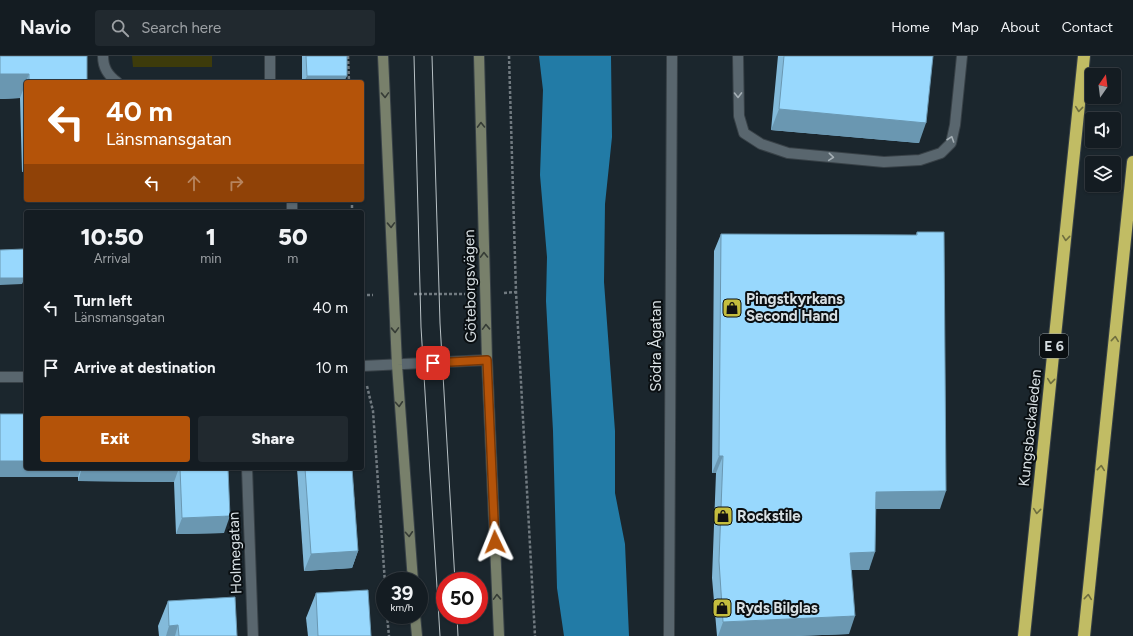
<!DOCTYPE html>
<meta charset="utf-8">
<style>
body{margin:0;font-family:Figtree,sans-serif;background:#21292f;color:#f1f3f6;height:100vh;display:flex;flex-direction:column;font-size:15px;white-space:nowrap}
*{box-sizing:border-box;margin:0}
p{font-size:13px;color:#9da1a5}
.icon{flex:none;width:22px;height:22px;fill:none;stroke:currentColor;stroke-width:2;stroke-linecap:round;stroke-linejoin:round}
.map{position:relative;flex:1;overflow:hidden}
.drawer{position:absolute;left:24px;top:154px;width:340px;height:260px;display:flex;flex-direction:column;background:#141c22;border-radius:4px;box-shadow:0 1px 3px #0004,0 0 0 1px #333a40}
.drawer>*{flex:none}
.hud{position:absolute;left:24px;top:24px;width:340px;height:122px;border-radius:4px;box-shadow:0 1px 3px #0004,0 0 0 1px #333a40;background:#b45309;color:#fff;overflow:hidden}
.needle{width:26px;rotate:14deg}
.fabs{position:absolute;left:1085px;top:12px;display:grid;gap:8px}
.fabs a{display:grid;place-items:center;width:36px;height:36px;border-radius:4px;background:#141c22;box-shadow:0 1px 3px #0004,0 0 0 1px #333a40;font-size:20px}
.speed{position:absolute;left:376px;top:516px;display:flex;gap:8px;font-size:20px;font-weight:700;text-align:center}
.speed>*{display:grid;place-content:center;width:52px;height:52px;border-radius:50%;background:#141c22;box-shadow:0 1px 3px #0004,0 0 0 1px #333a40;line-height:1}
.speed small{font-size:10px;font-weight:400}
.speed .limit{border:6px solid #d22;background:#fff;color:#111}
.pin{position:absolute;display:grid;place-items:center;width:34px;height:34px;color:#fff;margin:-17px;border-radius:8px;box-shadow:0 2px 6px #0006}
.me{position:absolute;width:44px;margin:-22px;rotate:358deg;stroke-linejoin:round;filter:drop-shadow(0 0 3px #0008)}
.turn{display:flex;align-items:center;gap:14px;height:84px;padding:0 16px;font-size:18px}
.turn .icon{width:52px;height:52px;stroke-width:2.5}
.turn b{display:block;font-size:28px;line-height:34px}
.lanes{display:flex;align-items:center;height:38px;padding:0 16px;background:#0003;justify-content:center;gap:20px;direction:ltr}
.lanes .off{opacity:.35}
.eta{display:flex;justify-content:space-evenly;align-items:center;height:68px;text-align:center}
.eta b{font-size:24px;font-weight:800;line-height:28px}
.cta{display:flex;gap:8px;margin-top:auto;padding:8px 16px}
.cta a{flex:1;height:46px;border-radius:4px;background:#b45309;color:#fff;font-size:16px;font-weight:800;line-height:46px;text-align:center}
.cta a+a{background:#21292f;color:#f1f3f6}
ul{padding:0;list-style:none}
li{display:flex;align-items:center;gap:12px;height:60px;padding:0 16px}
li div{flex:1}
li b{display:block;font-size:15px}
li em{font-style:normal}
header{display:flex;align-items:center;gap:24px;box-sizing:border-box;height:56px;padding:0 20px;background:#141c22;border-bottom:1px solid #333a40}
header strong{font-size:19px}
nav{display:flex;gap:22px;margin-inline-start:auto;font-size:14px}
.search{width:280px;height:36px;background:#21292f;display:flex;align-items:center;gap:10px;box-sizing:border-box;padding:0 14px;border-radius:4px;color:#9da1a5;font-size:15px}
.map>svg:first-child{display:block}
.green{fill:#3d3b0b}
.water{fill:#227ba6}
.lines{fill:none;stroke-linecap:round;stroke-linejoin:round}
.service-casing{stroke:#384147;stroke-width:12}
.minor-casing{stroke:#384147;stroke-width:12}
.secondary-casing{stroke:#384147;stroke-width:12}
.motorway-casing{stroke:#384147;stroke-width:14}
.path{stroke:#717a80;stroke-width:2.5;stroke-dasharray:3 2;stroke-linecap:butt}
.service{stroke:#59666e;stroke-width:10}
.minor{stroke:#59666e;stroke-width:10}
.secondary{stroke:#78806b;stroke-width:10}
.motorway{stroke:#c1bc64;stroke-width:12}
.tram{stroke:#b8c1c5;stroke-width:1}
.wall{fill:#83bada}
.shaded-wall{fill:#6a97b1}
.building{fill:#98d8fd;stroke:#6a97b1}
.oneway{stroke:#363c36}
.oneway2{stroke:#a5afb5}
.oneway3{stroke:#6f6e3f}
.route-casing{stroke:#753606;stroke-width:10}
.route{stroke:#b45309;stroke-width:7}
.labels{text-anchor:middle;stroke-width:4;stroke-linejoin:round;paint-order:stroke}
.shield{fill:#0a0f12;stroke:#9aa1a5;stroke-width:1}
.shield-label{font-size:14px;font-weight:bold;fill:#d8e0e4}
.street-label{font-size:15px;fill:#d8e0e4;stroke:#0a0f12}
.poi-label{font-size:15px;font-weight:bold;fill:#d8e0e4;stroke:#0a0f12;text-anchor:start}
</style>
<header>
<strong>Navio</strong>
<div class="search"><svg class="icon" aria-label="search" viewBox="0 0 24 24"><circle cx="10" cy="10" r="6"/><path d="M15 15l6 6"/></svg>Search here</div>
<nav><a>Home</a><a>Map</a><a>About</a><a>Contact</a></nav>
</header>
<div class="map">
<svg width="1133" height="580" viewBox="0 0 1133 580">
<rect width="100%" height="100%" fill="#1b262d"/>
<path class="green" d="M132 0H212V11H133Z"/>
<path class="water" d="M539 0H611L612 81 605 148 604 226 615 375V437L625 488 629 580H564L557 532 553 375 546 245 547 201 540 119 543 34Z"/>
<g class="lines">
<defs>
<g id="service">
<path d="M103 0C103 12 108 19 117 26"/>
<path d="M738 0 739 60 744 77 761 88 788 97 884 106 920 104 941 97 951 87 955 69 962 0"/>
<path d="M270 26V0"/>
<path d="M292 144V156"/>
</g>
<g id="minor">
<path d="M362 310 487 304"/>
<path d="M0 321H26"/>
<path d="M247 412 253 580"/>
<path d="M669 580 672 0"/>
</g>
<g id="secondary">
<path d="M383 0 397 309 413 525"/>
<path d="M479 0 487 304 499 580"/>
<path d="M415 559 417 580"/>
</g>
<g id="motorway">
<path d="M1024 580 1084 0"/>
<path d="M1084 580 1133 106"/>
</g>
</defs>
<use href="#service" class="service-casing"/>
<use href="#minor" class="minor-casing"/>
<use href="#secondary" class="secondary-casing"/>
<use href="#motorway" class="motorway-casing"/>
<g class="path">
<path d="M348 0 349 26"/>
<path d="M509 0 516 236 535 580"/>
<path d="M352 144V156"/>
<path d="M504 237 516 236"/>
<path d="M414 238H465"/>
<path d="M362 239H373"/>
<path d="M367 330 373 355 385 527"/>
<path d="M387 559 389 580"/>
</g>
<use href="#service" class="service"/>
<use href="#minor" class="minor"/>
<use href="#secondary" class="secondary"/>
<use href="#motorway" class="motorway"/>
<g class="tram">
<path d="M414 0 421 271 440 580"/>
<path d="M432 0 440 267 455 525"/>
<path d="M457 559 458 580"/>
</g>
</g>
<g class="wall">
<path d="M0 0 87 26H26V116H22L20 42 0 43Z"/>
<path d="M302 0H347L344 26H302Z"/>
<path d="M778 0H933L919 87 771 74Z"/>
<path d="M917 176 940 453H876L869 514H851L849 578 795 580H717L712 522 716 417H712L714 195 721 178 916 179Z"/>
<path d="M26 412H228L224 477 176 478 174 426 78 425V421Z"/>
<path d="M297 412H352L358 495 352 512 304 515Z"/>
<path d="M316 537 371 580H308L306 562Z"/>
<path d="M168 545 237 580H159L158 570Z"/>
</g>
<g class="shaded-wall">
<path d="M0 18H29L20 42 0 43Z"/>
<path d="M307 20H347L344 26H304Z"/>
<path d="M779 53 926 67 919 87 771 74Z"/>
<path d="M26 105V116H22Z"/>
<path d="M0 222H25L22 228 0 229Z"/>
<path d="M719 400H723L716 417H712Z"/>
<path d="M0 405H26V412H81L78 421H0Z"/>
<path d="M82 412H179L174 426 78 425Z"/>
<path d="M946 435 940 453H869L876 436Z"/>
<path d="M230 460 224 477 176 478 182 462Z"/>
<path d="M358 495 352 512 304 515 311 498Z"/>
<path d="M875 496 869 514H843L850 497Z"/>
<path d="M855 560 849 578 795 580H718L723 566Z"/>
<path d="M178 569 175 580H166L169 570Z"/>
</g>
<g class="building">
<path d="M0 0H87V26H29V18H0Z"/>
<path d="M306 0H347V20H307Z"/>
<path d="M784 0H933L926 67 779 53Z"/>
<path d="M917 176H944L946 435 876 436 875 496 850 497 855 560 723 566 719 505 723 400H719L721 178 917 179Z"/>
<path d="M24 193 25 222H0V194Z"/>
<rect x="0" y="358" width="26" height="47"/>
<path d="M180 412H228L230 460 182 462Z"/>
<path d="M305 412H352L358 495 311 498Z"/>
<path d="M368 534 371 580H318L316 537Z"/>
<path d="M235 541 237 580H179L178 569 169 570 168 545Z"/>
</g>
<defs><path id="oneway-chevron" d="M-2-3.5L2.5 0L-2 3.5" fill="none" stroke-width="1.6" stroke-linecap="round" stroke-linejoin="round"/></defs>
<g class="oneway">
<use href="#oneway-chevron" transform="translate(385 39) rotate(88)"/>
<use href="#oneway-chevron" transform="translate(481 69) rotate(-91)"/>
<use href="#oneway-chevron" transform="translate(391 169) rotate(88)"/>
<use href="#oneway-chevron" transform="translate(484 199) rotate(-91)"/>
<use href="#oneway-chevron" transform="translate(486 271) rotate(-92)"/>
<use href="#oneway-chevron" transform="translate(395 274) rotate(88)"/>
<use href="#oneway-chevron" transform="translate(399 348) rotate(86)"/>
<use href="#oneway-chevron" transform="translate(409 478) rotate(86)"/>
<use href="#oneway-chevron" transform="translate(497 541) rotate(-92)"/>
</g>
<g class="oneway2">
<use href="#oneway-chevron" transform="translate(738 39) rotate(89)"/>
<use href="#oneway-chevron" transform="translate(951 83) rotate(-71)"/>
<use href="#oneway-chevron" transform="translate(831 101) rotate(5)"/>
</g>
<g class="oneway3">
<use href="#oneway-chevron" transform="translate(1079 53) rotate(96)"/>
<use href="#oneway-chevron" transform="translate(1066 182) rotate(96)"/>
<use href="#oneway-chevron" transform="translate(1115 283) rotate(-84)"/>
<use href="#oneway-chevron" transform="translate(1051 325) rotate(96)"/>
<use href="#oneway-chevron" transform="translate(1101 412) rotate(-84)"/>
<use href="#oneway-chevron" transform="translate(1037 455) rotate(96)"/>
<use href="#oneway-chevron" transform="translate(1088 541) rotate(-84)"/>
</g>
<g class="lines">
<defs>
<path id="route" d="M433 307 487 304 495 486"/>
</defs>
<use href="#route" class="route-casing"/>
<use href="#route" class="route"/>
</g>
<defs>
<symbol id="shop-square" viewBox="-11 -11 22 22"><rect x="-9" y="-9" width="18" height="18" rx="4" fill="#c4bd3e" stroke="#0a0f12"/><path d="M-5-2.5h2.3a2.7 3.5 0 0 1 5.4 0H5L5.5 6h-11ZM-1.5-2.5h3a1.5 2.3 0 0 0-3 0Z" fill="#111"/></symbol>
</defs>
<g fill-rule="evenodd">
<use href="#shop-square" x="721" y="241" width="22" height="22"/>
<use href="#shop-square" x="712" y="449" width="22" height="22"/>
<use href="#shop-square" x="711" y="541" width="22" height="22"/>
</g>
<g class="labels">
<rect class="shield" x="1040" y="278" width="28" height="24" rx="3"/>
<g class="shield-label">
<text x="1054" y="295">E 6</text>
</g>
<g class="street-label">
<text transform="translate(470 230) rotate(-91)" y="5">Göteborgsvägen</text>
<text transform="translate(656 290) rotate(-90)" y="5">Södra Ågatan</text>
<text transform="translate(1030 372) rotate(-84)" y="5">Kungsbackaleden</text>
<text transform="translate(235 497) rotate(-92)" y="5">Holmegatan</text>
</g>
<g class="poi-label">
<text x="746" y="248">Pingstkyrkans<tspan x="746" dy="17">Second Hand</tspan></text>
<text x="737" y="465">Rockstile</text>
<text x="736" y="557">Ryds Bilglas</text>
</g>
</g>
</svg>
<div class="fabs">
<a><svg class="needle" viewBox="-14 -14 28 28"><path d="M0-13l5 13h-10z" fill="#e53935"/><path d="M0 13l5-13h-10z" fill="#9da1a5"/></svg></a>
<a><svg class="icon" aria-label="sound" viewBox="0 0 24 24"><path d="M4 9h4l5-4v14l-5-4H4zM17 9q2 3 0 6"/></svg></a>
<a><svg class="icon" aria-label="layers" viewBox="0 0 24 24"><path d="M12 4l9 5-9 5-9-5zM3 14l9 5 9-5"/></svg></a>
</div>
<div class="speed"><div>39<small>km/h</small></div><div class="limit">50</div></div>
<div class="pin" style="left:433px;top:307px;background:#d93025"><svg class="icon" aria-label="arrive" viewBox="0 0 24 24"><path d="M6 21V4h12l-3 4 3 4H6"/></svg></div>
<svg class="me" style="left:495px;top:486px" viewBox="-20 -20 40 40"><path d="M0-17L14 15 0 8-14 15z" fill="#b45309" stroke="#fff" stroke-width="4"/></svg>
<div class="hud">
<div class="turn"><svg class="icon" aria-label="left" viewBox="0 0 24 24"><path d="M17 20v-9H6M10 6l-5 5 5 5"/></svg><div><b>40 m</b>Länsmansgatan</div></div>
<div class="lanes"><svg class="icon" aria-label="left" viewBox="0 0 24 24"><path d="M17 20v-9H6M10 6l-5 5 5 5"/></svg><svg class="icon off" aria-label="ahead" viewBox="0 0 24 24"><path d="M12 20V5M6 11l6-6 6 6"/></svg><svg class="icon off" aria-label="right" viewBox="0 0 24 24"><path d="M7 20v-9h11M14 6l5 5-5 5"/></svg></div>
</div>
<section class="drawer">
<div class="eta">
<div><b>10:50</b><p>Arrival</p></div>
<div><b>1</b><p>min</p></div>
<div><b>50</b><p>m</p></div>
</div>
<ul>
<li><svg class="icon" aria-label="left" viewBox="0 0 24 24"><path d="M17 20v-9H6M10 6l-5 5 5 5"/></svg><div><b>Turn left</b><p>Länsmansgatan</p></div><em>40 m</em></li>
<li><svg class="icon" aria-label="arrive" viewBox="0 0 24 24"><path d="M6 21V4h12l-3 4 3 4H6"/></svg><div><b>Arrive at destination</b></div><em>10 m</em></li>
</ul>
<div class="cta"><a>Exit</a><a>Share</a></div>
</section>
</div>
